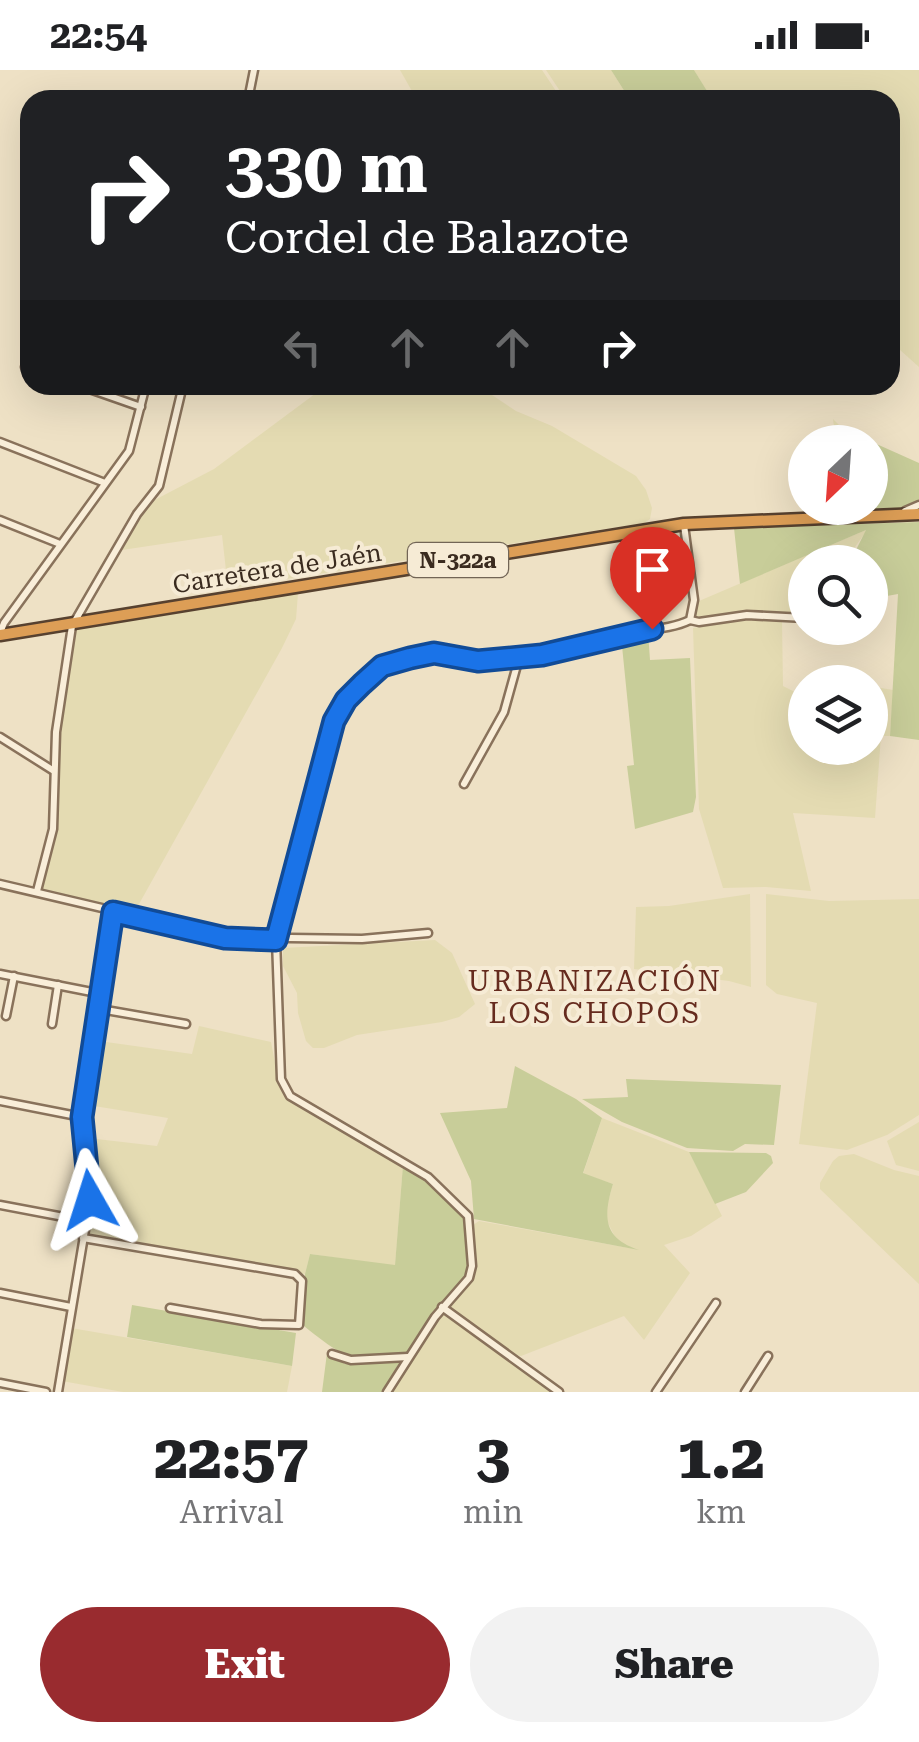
<!DOCTYPE html>
<meta charset="utf-8">
<style>
body{margin:0;font-family:"Roboto Serif",serif;background:#f2f2f2;color:#202124;height:100vh;display:flex;flex-direction:column;font-size:38px;white-space:nowrap}
*{box-sizing:border-box;margin:0}
p{font-size:32px;color:#757577}
.icon{flex:none;width:55px;height:55px;fill:none;stroke:currentColor;stroke-width:2;stroke-linecap:round;stroke-linejoin:round}
.map{position:relative;height:1322px;overflow:hidden}
.side{display:flex;flex-direction:column;background:#fff;flex:1}
.side>*{flex:none}
.top-card{position:absolute;left:20px;top:20px;width:880px;height:305px;border-radius:30px;box-shadow:0 10px 40px #0002;background:#202124;color:#fff;overflow:hidden}
.needle{width:65px;rotate:205deg}
.tools{position:absolute;left:788px;top:355px;display:grid;gap:20px}
.tools a{display:grid;place-items:center;width:100px;height:100px;border-radius:50%;background:#fff;box-shadow:0 10px 40px #0002;font-size:50px}
.pin{position:absolute;display:grid;place-items:center;width:85px;height:85px;color:#fff;margin:-102px -42px;border-radius:50% 50% 50% 0;rotate:-45deg;box-shadow:0 0 10px #0007}
.pin .icon{rotate:45deg}
.me{position:absolute;width:110px;margin:-55px;rotate:354deg;stroke-linejoin:round;filter:drop-shadow(0 0 8px #0008)}
.turn{display:flex;align-items:center;gap:35px;height:210px;padding:0 40px;font-size:45px}
.turn .icon{width:130px;height:130px;stroke-width:2.5}
.turn b{display:block;font-size:70px;line-height:85px}
.lanes{display:flex;align-items:center;height:95px;padding:0 40px;background:#0003;justify-content:center;gap:50px;direction:ltr}
.lanes .off{opacity:.35}
.eta{display:flex;justify-content:space-evenly;align-items:center;height:170px;text-align:center}
.eta b{font-size:60px;font-weight:800;line-height:70px}
.action{display:flex;gap:20px;margin-top:auto;padding:20px 40px}
.action a{flex:1;height:115px;border-radius:60px;background:#992b2f;color:#fff;font-size:40px;font-weight:800;line-height:115px;text-align:center}
.action a+a{background:#f2f2f2;color:#202124}
.status{display:flex;justify-content:space-between;align-items:center;height:70px;padding:0 50px;background:#fff;direction:ltr}
.status svg{height:28px;fill:currentColor}
.map>svg:first-child{display:block}
.farmland{fill:#e4dbb2}
.green{fill:#c8cd99}
.lines{fill:none;stroke-linecap:round;stroke-linejoin:round}
.minor-casing{stroke:#89725b;stroke-width:11}
.highway-casing{stroke:#57412f;stroke-width:15}
.minor{stroke:#f9eed9;stroke-width:6}
.highway{stroke:#dd9e56;stroke-width:10}
.route-casing{stroke:#114b97;stroke-width:25}
.route{stroke:#1a73e8;stroke-width:18}
.labels{text-anchor:middle;stroke-width:8;stroke-linejoin:round;paint-order:stroke}
.shield{fill:#f6ebd5;stroke:#726556;stroke-width:2.5}
.shield-label{font-size:22px;font-weight:bold;fill:#3a2b1f}
.street-label{font-size:25px;fill:#3a2b1f;stroke:#f6ebd5}
.neighbourhood-label{font-size:28px;letter-spacing:2.5px;fill:#662b1e;stroke:#f6ebd5}
</style>
<div class="status"><b>22:54</b><svg viewBox="0 0 49 12"><path d="M0 12V9h3v3zM5 12V6h3v6zM10 12V3h3v9zM15 12V0h3v12zM26 1h20v11H26zM47 4h2v5h-2z"/></svg></div>
<div class="map">
<svg width="919" height="1322" viewBox="0 0 919 1322">
<rect width="100%" height="100%" fill="#eee1c5"/>
<g class="farmland">
<path d="M400 0H542L562 30H417Z"/>
<path d="M546 0H611L630 30H566Z"/>
<path d="M694 0H919V297L890 271V30H712Z"/>
<path d="M327 315H477L516 341 552 356 636 406 646 420 652 438 650 449 644 453 228 518 222 465 122 480 147 434 214 399Z"/>
<path d="M833 349 844 360 872 372 879 434 870 435V372H836Z"/>
<path d="M868 459 855 477 850 492H805V544L761 541 696 551 694 546 699 531Z"/>
<path d="M298 523 296 549 282 578 134 843 40 820 53 773 57 684 74 559Z"/>
<path d="M752 548 782 551 783 616 805 627V678H870V616L893 620 890 666H881L875 748 793 743 811 821 766 817 723 818 699 739 693 558Z"/>
<path d="M750 824 751 917 729 911 634 899 636 837 669 836Z"/>
<path d="M766 824 829 831 919 829V1045L887 1065 847 1080 799 1074 817 933 777 924 766 915Z"/>
<path d="M435 870 452 883 475 934 459 947 442 952 357 965 324 978H313L306 971 298 943 297 923 283 896V878Z"/>
<path d="M199 956 271 972 279 1014 287 1028 403 1095 395 1196 310 1184 305 1204 98 1169 89 1163 91 1135 96 1129 93 1126 88 1068 157 1076 168 1048 88 1035 99 971 192 984Z"/>
<path d="M602 1048 689 1082 722 1146 691 1166 664 1175 690 1203 644 1270 624 1246 521 1286 510 1284 448 1237 473 1208V1155L479 1151 629 1178 617 1171 607 1151V1135L613 1114 583 1104Z"/>
<path d="M919 1052V1101L896 1095 887 1071Z"/>
<path d="M854 1084 894 1100 919 1106V1214L820 1119V1113L833 1091 839 1086Z"/>
<path d="M442 1240 556 1322H389Z"/>
<path d="M71 1258 292 1296 287 1322H123L62 1311Z"/>
</g>
<g class="green">
<path d="M611 0H694L712 29 630 30Z"/>
<path d="M872 372 919 393V431L903 438 847 440 879 434Z"/>
<path d="M919 452V670L890 666 898 524 870 529V492H850L866 460 740 514 734 458Z"/>
<path d="M648 562 650 590 690 588 696 727 693 742 635 759 627 696 634 695 621 566Z"/>
<path d="M515 996 576 1029 602 1048 583 1103 613 1114C603 1147 603 1168 639 1180L474 1149 471 1111 440 1043 507 1038Z"/>
<path d="M626 1009 781 1015 774 1075 745 1074 733 1081 687 1078 622 1052 582 1029 628 1027Z"/>
<path d="M689 1082 766 1083 771 1086 773 1093 746 1122 715 1134Z"/>
<path d="M403 1095 423 1106 464 1145 470 1194 465 1210 444 1231 406 1284C349 1289 350 1293 304 1256L305 1204 310 1184 395 1195Z"/>
<path d="M132 1235 296 1263 292 1296 127 1267Z"/>
<path d="M327 1283 345 1294 401 1290 382 1322H322Z"/>
</g>
<g class="lines">
<defs>
<g id="minor">
<path d="M248 30 254 0"/>
<path d="M25 297 30 299"/>
<path d="M78 315 141 337"/>
<path d="M0 372 105 413"/>
<path d="M905 441 919 435"/>
<path d="M0 450 60 474"/>
<path d="M690 550 699 552 747 545 805 548"/>
<path d="M0 563 4 553 129 381 146 315"/>
<path d="M0 667 54 701"/>
<path d="M464 714 504 642 519 588"/>
<path d="M0 814 225 867 362 869 428 863"/>
<path d="M37 821 53 759 56 662 72 556 137 444 159 416 183 315"/>
<path d="M0 904 102 924"/>
<path d="M100 939 186 954"/>
<path d="M6 946 14 906"/>
<path d="M52 954 58 915"/>
<path d="M0 1031 82 1047"/>
<path d="M0 1135 85 1151"/>
<path d="M83 1168 295 1204 302 1211 299 1255 261 1254 170 1238"/>
<path d="M0 1223 71 1237"/>
<path d="M442 1237 559 1322"/>
<path d="M332 1284 351 1290 408 1287"/>
<path d="M0 1313 46 1322"/>
<path d="M58 1322 90 1130 82 1047 113 842"/>
<path d="M387 1322 435 1247 469 1208 472 1196 468 1146 428 1107 290 1026 281 1009 276 870 335 651C354 612 393 580 439 583 455 584 470 592 485 591 505 589 527 589 547 584 572 578 597 569 622 564 645 559 669 560 690 550L694 530 684 455"/>
<path d="M656 1322 716 1233"/>
<path d="M745 1322 768 1286"/>
</g>
<path id="highway" d="M0 565 684 454 919 444"/>
</defs>
<use href="#minor" class="minor-casing"/>
<use href="#highway" class="highway-casing"/>
<use href="#minor" class="minor"/>
<use href="#highway" class="highway"/>
</g>
<g class="lines">
<defs>
<path id="route" d="M90 1130 82 1047 113 842 225 868 276 870 334 651 346 630 362 614 382 596 410 588 434 583 478 591 542 585 652 559"/>
</defs>
<use href="#route" class="route-casing"/>
<use href="#route" class="route"/>
</g>
<g class="labels">
<rect class="shield" x="408" y="473" width="100" height="34" rx="8"/>
<g class="shield-label">
<text x="458" y="498">N-322a</text>
</g>
<g class="street-label">
<text transform="translate(277 498) rotate(-9)" y="9">Carretera de Jaén</text>
</g>
<g class="neighbourhood-label">
<text x="595" y="921">URBANIZACIÓN<tspan x="595" dy="32">LOS CHOPOS</tspan></text>
</g>
</g>
</svg>
<div class="tools">
<a><svg class="needle" viewBox="-14 -14 28 28"><path d="M0-13l5 13h-10z" fill="#e53935"/><path d="M0 13l5-13h-10z" fill="#757577"/></svg></a>
<a><svg class="icon" aria-label="search" viewBox="0 0 24 24"><circle cx="10" cy="10" r="6"/><path d="M15 15l6 6"/></svg></a>
<a><svg class="icon" aria-label="layers" viewBox="0 0 24 24"><path d="M12 4l9 5-9 5-9-5zM3 14l9 5 9-5"/></svg></a>
</div>
<div class="pin" style="left:652px;top:559px;background:#d93025"><svg class="icon" aria-label="arrive" viewBox="0 0 24 24"><path d="M6 21V4h12l-3 4 3 4H6"/></svg></div>
<svg class="me" style="left:90px;top:1130px" viewBox="-20 -20 40 40"><path d="M0-17L14 15 0 8-14 15z" fill="#1a73e8" stroke="#fff" stroke-width="4"/></svg>
<div class="top-card">
<div class="turn"><svg class="icon" aria-label="right" viewBox="0 0 24 24"><path d="M7 20v-9h11M14 6l5 5-5 5"/></svg><div><b>330 m</b>Cordel de Balazote</div></div>
<div class="lanes"><svg class="icon off" aria-label="left" viewBox="0 0 24 24"><path d="M17 20v-9H6M10 6l-5 5 5 5"/></svg><svg class="icon off" aria-label="ahead" viewBox="0 0 24 24"><path d="M12 20V5M6 11l6-6 6 6"/></svg><svg class="icon off" aria-label="ahead" viewBox="0 0 24 24"><path d="M12 20V5M6 11l6-6 6 6"/></svg><svg class="icon" aria-label="right" viewBox="0 0 24 24"><path d="M7 20v-9h11M14 6l5 5-5 5"/></svg></div>
</div>
</div>
<section class="side">
<div class="eta">
<div><b>22:57</b><p>Arrival</p></div>
<div><b>3</b><p>min</p></div>
<div><b>1.2</b><p>km</p></div>
</div>
<div class="action"><a>Exit</a><a>Share</a></div>
</section>
